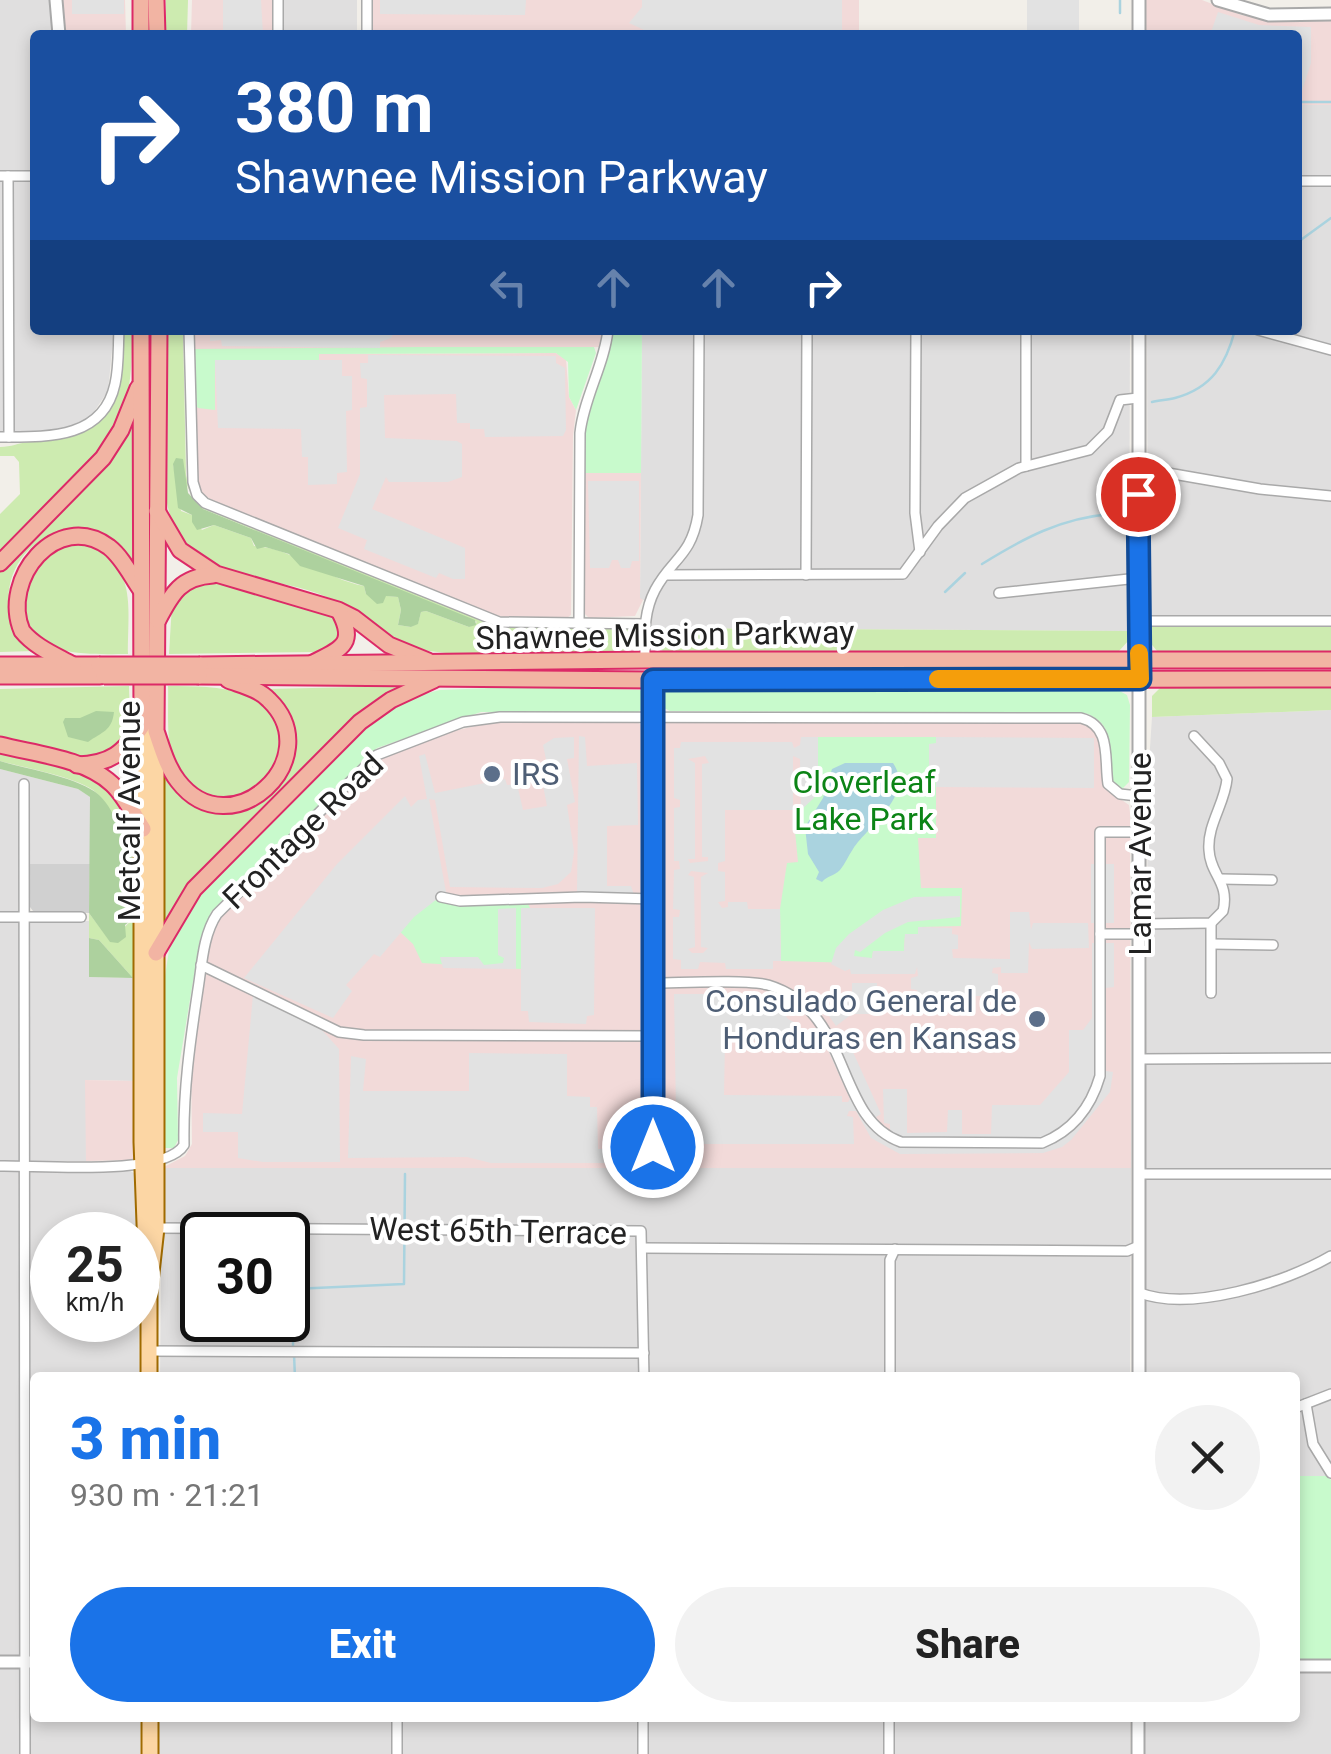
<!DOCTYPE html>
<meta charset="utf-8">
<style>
body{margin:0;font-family:Roboto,sans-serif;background:#f2f2f2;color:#222;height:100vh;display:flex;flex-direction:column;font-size:38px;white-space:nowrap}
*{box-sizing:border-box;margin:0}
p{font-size:32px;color:#767676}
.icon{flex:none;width:55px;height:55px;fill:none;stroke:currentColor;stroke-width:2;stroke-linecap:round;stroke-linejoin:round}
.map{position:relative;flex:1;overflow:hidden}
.sheet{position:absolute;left:30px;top:1372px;width:1270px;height:350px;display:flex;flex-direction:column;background:#fff;border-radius:10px;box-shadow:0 5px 15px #0003}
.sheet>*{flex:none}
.banner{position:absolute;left:30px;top:30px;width:1272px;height:305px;border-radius:10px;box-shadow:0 5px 15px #0003;background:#1a4fa0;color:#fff;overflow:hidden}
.speed{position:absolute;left:30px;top:1212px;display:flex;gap:20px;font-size:50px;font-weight:700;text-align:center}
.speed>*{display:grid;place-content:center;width:130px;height:130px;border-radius:50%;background:#fff;box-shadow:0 5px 15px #0003;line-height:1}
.speed small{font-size:25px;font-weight:400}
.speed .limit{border:5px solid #111;border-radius:15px;background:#fff;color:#111}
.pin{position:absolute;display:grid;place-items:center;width:85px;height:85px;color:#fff;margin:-42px;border:5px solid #fff;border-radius:50%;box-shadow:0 2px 10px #0007}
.me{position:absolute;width:110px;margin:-55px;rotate:0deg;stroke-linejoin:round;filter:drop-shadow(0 0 8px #0008)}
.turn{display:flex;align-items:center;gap:35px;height:210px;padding:0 40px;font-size:45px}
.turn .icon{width:130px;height:130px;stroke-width:2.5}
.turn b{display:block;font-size:70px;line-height:85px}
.lanes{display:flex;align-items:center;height:95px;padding:0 40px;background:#0003;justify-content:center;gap:50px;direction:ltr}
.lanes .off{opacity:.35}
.round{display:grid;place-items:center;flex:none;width:105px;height:105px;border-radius:52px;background:#f2f2f2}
.overview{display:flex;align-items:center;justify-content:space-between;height:170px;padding:0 40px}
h1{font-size:60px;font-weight:800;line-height:75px;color:#1a73e8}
.primary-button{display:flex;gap:20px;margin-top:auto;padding:20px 40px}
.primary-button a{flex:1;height:115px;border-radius:60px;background:#1a73e8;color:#fff;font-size:40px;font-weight:800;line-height:115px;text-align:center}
.primary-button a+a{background:#f2f2f2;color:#222}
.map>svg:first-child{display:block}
.residential{fill:#e0dfdf;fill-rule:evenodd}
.commercial{fill:#f2dad9}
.religious{fill:#d0d0d0}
.grass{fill:#cdebb0;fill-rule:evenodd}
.forest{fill:#add19e}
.park{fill:#c8facc}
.parking{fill:#e2e2e2;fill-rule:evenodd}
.water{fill:#aad3df}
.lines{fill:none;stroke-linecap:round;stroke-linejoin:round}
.stream{stroke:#aad3df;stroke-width:2.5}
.minor-casing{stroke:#a9a9a9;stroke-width:12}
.tertiary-casing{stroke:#a9a9a9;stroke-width:15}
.primary-casing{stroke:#a06b00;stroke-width:19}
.trunk-casing{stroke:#dc2a67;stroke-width:19}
.minor{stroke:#fff;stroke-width:9}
.tertiary{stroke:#fff;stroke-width:11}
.primary{stroke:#fcd6a4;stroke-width:15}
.trunk{stroke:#f2b4a3;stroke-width:15}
.trunk-bridge-casing{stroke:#dc2a67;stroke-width:19;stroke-linecap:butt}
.trunk-bridge{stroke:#f2b4a3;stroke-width:15}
.route-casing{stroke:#114b97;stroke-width:25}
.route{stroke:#1a73e8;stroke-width:18}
.slow{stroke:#f59e0b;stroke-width:18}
.service-dot{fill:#5c6f8a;stroke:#fff;stroke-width:4}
.labels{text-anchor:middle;stroke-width:8;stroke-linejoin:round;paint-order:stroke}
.street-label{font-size:32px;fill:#222;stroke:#fff}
.service-label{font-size:32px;fill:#4e5e75;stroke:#fff;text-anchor:start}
.park-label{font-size:32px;fill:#0c8416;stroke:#fff}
</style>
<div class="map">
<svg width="1331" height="1754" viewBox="0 0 1331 1754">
<rect width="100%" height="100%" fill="#f2efe9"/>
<g class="residential">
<path d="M0 0H52L54 35H35V171H0Z"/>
<rect x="281" y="0" width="76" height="35"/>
<rect x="1298" y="105" width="33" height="71"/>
<path d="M0 180H35V330H114L108 391 91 416 76 427 48 432 0 431Z"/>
<path d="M1298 185H1331V618L1152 615 1148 609 1147 330H1298Z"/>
<path d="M642 330H1130L1129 631 651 628 654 603 640 599Z"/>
<path d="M1331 710V1476H1295V1378H1144L1148 779 1152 717Z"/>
<path d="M0 769 78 789 90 797V864H20L18 920 89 921 90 977 137 978V1081L86 1080V1161H0Z"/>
<path d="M162 1168H1131L1130 1377 160 1378ZM202 1235H288V1320H202Z"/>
<path d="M0 1169 129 1170 138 1176 139 1377 35 1378V1718H140V1754H0ZM52 1235H138V1320H52Z"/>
<path d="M1295 1670H1331V1754H1145V1718H1295Z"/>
<rect x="158" y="1718" width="972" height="36"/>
</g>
<g class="commercial">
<path d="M60 0H125L126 35H62Z"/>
<path d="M192 0H272V35H191Z"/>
<path d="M372 0H859V35H371Z"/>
<path d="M1145 0H1202L1241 15 1265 19H1331V105H1298V35H1146Z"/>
<path d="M194 330H603L599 347 403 349H194Z"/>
<path d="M319 354 556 353 566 359 569 397 576 410 573 436 571 615 567 618 504 617 486 613 212 500 201 493 197 482 195 404 215 360 319 359Z"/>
<path d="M583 473H641L640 598 643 600 635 616 589 618 584 613Z"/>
<path d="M497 721 637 722 648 729 647 1143 641 1159 671 1158 677 1148 676 1138 660 1124 657 1113 658 734 661 725 667 721 1075 722 1093 727 1100 738 1103 787 1129 805 1130 813 1131 1168H162L185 1156 192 1144 191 1057 211 934 220 915 381 757 428 737Z"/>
<path d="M85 1080 137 1081 133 1160 86 1161Z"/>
</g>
<path class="religious" d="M27 864H90L89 913 33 911 27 903Z"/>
<g class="grass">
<path d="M166 0H188L187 35H166Z"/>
<path d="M123 330H132C132 360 132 394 118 422 93 474 41 514 0 555V514L20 494 19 462 14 456H0V447C12 447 17 443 29 442 113 436 119 407 123 330Z"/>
<path d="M168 330H183L186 475 191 495 205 509 490 624 518 628H626L637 635 635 646 623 651C557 653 483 661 417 649 387 644 365 618 339 603 276 568 184 592 167 503ZM173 464C188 478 186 493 203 509L477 622 469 627 426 611 421 612 418 623 411 627 398 625 401 610 398 597 366 594 364 586C325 579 294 548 254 546L251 538 214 525 202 530 192 515 181 511Z"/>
<path d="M133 413V564L68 531C26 537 0 576 11 619 15 631 26 641 34 651L0 652V570Z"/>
<path d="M80 542C138 563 128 602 128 654 96 654 44 658 24 625 19 617 19 602 17 593L47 549Z"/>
<path d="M213 582 330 614 335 618 342 632 334 647 317 652 169 654 172 604 193 583Z"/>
<path d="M1154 624H1331V652L1157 651 1148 640V628Z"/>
<path d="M651 628 1129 631V640L1119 651H663L650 645Z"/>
<path d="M129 686C129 701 132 718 127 733 111 779 33 745 0 737V689Z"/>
<path d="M168 686C191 686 222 686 245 694 333 726 240 848 181 777 164 756 169 712 168 686Z"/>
<path d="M403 686 163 934V774L188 799 234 810 290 760 266 689Z"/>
<path d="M1331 687V710L1152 717V696L1160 688Z"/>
<path d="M0 752C55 766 126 769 131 840 114 825 111 804 93 790 72 776 25 768 0 761Z"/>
<path d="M89 913 110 941 135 917 137 978H133L99 940 89 938Z"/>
</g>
<g class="forest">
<path d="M176 458 183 459 188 493 203 509 475 620 476 625 469 627 426 611 421 612 418 624 411 627 398 625 401 610 398 597 386 596 383 603 377 604 366 594 364 586 300 566 289 554 265 547 257 549 251 538 214 525 197 530 192 522V515L178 508 173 464Z"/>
<path d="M96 711 114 712C112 731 102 732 88 742L68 737 63 722 65 718H80Z"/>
<path d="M0 761C26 769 79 777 99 795 114 809 116 827 131 840L135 917 125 925 126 937 118 943 110 942 89 913 90 797 78 789 0 769Z"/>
<path d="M89 938 99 940 133 978 89 977Z"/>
</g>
<g class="park">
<path d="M611 330H642L641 473H583L586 412Z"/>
<path d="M418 347H594L596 353 576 410 569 397 568 362 556 353 324 354H319V360H215V410L198 408 195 404 194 349Z"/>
<path d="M546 686 640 690 646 695 647 705 638 712H481L377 748 211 912 200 939 177 1078 178 1140 174 1148H163L164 983 169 950 190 903 375 717 416 696 440 690Z"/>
<path d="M701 688 1116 689 1127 695 1130 705 1129 782 1122 789C1093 776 1130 729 1085 713L670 711 660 706V695L667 689Z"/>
<path d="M801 737H936V744H929V779L936 780V838H918L921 888H962L961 926 919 927 918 934 905 935 904 951H873L872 958H857V963L781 961 780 909 787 863 798 862 793 810 801 809Z"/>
<path d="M427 898 528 904 530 908 521 909V969L422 963 413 944 397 929Z"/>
<path d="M1295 1476H1327L1331 1480V1660H1295Z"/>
</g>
<g class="parking">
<rect x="72" y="0" width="52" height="14"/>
<path d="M223 0H261L263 35H223Z"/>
<path d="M380 0H526L525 15 380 14Z"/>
<path d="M642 0H842V35H655L629 23 642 7Z"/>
<rect x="1027" y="0" width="52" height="35"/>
<path d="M1218 12 1259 25 1311 27V63L1301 94 1298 96V35H1210Z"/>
<path d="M210 330 301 331 395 330 391 338 380 342V348L222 346 221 340 210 341Z"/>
<path d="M368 355 556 356V363L565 368 566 430 563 436 485 437 484 429H470V423H457L456 394 384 395 385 438 457 441 462 444V477L448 482H389L386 477 372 509 465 548V579H453L439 573 436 578 364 549 367 540 338 528 360 474V408L367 407V379L361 378 360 363H368Z"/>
<path d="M215 360H342V376H352V410L346 411 347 472 337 473V484L308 485V457H302L301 429 218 428Z"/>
<path d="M588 481H639V561H632L630 568H621L618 560H612L609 568H590Z"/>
<path d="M579 736 585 737 587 766 637 763 638 825 607 826V886H631L634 895 577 893Z"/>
<path d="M574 737V758L567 759 575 802 567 805 574 852 571 872 558 884 542 888 450 887 435 800 429 799 446 892 414 917 380 957 374 954 346 985 352 991 333 1018 244 978 337 864 405 796 411 807 418 800 427 799 419 756 425 754 435 793 505 779 507 785 517 784 523 810 547 806 542 780 550 778 543 745 554 738Z"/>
<path d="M801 737H818V788L814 798 801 810 800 759 793 756V810H725V861L718 863V871L725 872V901L718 902 722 908 728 907V902H747L748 909H780L781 961H773V969H726L725 963 700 962 698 969H681V960L673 959V917H679L680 910 673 909 674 870 680 869 679 861H674V808L680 807V800L674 798V748H680L681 742H792L794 748 800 745ZM705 756 709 763 702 764V857H708V861L690 863 688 859H695V763L688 759ZM691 871 708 873 701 877V947L708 948 703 953H692L688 949 695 947 694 877 688 875Z"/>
<path d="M936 737 1094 738V788L936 787V780H929V744L936 743Z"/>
<rect x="1091" y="864" width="23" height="59"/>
<path d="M960 896V917L908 922 885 933 860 952 855 950 854 956 872 958 873 951H904L905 934H918V927L952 928V934L958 935V949H952L953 958 1010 959V912H1029L1031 930 1033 923H1088L1089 948 1032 949 1029 942 1028 973H1001V967L993 968 992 973 998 974V996H918L917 990 911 989V978L918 976 917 967 915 974H851L850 969 845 971 831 964 836 948 849 934 883 910 914 897Z"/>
<path d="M516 908V969L443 968 440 957H478L484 965 503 963 504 958 498 955V909Z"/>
<path d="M521 908H595L594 1015 587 1016 586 1024 529 1022 528 1011H521Z"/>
<path d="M1092 943H1114V987L1106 988V1071L1113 1072 1110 1092 1071 1140 1062 1147 1043 1153 900 1154 871 1138 856 1111H849L847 1116 853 1117 854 1144H697L676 1112 674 994H770L788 1019 794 1022V1040L725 1041 724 1095 842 1096V1102H848L850 1099 823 1039 843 1030 881 1114 876 1117 885 1130H890V1124L884 1123 883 1089H907V1133L947 1132 948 1110H962V1134H991L992 1105H1040L1069 1072V1030H1083L1092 1018Z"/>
<path d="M852 983H877V1014H852L836 1026 827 1013 847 1000 852 1003Z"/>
<path d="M253 995 322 1030 339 1049 340 1162H263L238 1158V1132H203V1113L242 1114Z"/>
<path d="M469 1053 567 1054V1096L590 1097V1107H597L598 1149H621V1163H491L467 1157 348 1158 351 1056 366 1059 363 1091H469Z"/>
</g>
<path class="water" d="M893 763C915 795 869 825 853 849 848 856 845 864 840 870 833 877 828 875 822 882L816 879 819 872 808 854 805 827 823 798 832 769 845 763Z"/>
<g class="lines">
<g class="stream">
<path d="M1120 0V13"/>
<path d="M1298 102H1331"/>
<path d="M1298 242 1331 218"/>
<path d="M1152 402C1160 400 1168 400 1175 398 1212 388 1226 364 1235 330"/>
<path d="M982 564C1024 538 1061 518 1111 514"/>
<path d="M945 592 965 573"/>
<path d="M293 1346V1289L404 1284 405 1174"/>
<path d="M294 1354 295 1378"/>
</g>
<defs>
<g id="minor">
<path d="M278 35V0"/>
<path d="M367 35V0"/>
<path d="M0 176H35"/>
<path d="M8 176 9 437"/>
<path d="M1298 181H1331"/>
<path d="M189 330 193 482 197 495 205 503 499 622 644 624"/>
<path d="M916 330 915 513 920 552"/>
<path d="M1026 330V466"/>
<path d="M1258 330 1331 350"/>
<path d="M0 437C46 437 103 440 115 384 119 367 118 348 119 330"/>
<path d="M1139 468 1260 489 1331 496"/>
<path d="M666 575 903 574 938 526 965 498 1019 468 1089 450 1108 431 1120 400 1138 398"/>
<path d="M806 575 807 330"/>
<path d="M999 593 1138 578"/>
<path d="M1139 621H1331"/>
<path d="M579 624 580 433C584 397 604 366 608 330"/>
<path d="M645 660C645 635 643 613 655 590 672 558 691 557 698 515L699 330"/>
<path d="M24 784 25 1754"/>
<path d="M1221 879 1272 880"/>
<path d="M441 897 460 901 582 897 653 899"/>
<path d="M0 917H81"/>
<path d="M1211 923V993"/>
<path d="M1140 924 1211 923 1223 911C1230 882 1210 875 1209 850 1207 825 1225 803 1227 779L1219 763 1194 736"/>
<path d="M1100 934H1141"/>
<path d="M1212 944 1273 945"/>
<path d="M201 965 339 1032 364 1035 653 1036"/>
<path d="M653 983C680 983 745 979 768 985 854 1011 833 1118 901 1142L1042 1143C1072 1131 1091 1107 1100 1076V832H1138"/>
<path d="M1139 1059 1331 1058"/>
<path d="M653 1147V680"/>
<path d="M0 1166C38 1165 165 1177 184 1145 183 1091 190 1042 198 989 202 964 203 935 217 914L377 755 463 722 500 717 1081 718C1112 726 1104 759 1108 784L1120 794 1138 796"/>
<path d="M1139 1174H1331"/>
<path d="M155 1228 641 1231 644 1378"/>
<path d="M643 1248 1127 1251 1139 1246"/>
<path d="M1140 1293C1191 1312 1285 1283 1331 1256"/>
<path d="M148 1351 644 1353"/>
<path d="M890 1378V1260L895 1249"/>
<path d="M1306 1404 1313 1444 1331 1473"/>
<path d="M1295 1408 1331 1394"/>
<path d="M397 1718V1754"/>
<path d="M643 1718V1754"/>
<path d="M889 1718V1754"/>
</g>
<g id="tertiary">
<path d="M56 0 59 35"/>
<path d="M1139 0V35"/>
<path d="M1218 0 1269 15 1331 14"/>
<path d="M1139 330V1378"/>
<path d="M0 1662H35"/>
<path d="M1295 1666H1331"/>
<path d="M1138 1754V1718"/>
</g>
<g id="primary">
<path d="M142 726V1142L147 1277"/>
<path d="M149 1378V1291L156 1228V737"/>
<path d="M150 1754V1718"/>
</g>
<g id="trunk">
<path d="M141 0V35"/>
<path d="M156 0 157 35"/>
<path d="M159 330 156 731C162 748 167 767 178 781 231 850 329 758 269 700 259 689 241 685 228 680"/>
<path d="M157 511 180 550 216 574 338 610 354 618 389 645 428 661"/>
<path d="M0 563 103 458 121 430 138 388"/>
<path d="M158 620C172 593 181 577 213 575"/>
<path d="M313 663C341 649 357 644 339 611"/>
<path d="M0 665H99"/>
<path d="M73 665C55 655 35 647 22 631 0 579 57 509 109 547 123 558 131 576 141 590"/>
<path d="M200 665 645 660H1331"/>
<path d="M0 676H100"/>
<path d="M199 676 653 680 1331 679"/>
<path d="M0 745C35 754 84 758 112 784 125 796 133 814 143 829"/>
<path d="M77 765C111 764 123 753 142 726L141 330"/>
<path d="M156 953 194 889 360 722 391 700 434 680"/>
</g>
</defs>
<use href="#minor" class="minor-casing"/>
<use href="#tertiary" class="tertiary-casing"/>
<use href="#primary" class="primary-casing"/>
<use href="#trunk" class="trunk-casing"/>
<use href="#minor" class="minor"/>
<use href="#tertiary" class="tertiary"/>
<use href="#primary" class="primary"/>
<use href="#trunk" class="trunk"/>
<defs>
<g id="trunk-bridge">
<path d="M99 665H200"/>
<path d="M104 676H199"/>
</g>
</defs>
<use href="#trunk-bridge" class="trunk-bridge-casing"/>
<use href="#trunk-bridge" class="trunk-bridge"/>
</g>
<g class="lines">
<defs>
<path id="route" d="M653 1147V680L1140 679 1138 494"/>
</defs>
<use href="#route" class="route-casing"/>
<use href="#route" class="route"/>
<path class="slow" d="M938 679H1140L1139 653"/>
</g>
<g class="service-dot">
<circle cx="492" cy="774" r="10"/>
<circle cx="1037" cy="1019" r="10"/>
</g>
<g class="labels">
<g class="street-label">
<text transform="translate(665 635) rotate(-1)" y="11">Shawnee Mission Parkway</text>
<text transform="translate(129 811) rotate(-90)" y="11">Metcalf Avenue</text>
<text transform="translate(303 831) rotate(-44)" y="11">Frontage Road</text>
<text transform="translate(1140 854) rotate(-90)" y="11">Lamar Avenue</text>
<text transform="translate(498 1231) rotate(1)" y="11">West 65th Terrace</text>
</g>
<g class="service-label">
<text x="512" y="785">IRS</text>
<text x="1017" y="1012" text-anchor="end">Consulado General de<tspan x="1017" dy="37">Honduras en Kansas</tspan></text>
</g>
<g class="park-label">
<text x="864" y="793">Cloverleaf<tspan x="864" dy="37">Lake Park</tspan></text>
</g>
</g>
</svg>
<div class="speed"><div>25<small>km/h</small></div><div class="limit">30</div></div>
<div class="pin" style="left:1138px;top:494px;background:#d93025"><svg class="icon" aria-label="arrive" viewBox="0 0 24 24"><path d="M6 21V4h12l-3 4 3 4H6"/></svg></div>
<svg class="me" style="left:653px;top:1147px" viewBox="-20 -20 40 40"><circle r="17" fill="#1a73e8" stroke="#fff" stroke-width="3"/><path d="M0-11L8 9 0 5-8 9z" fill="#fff"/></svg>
<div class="banner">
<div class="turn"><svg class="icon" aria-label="right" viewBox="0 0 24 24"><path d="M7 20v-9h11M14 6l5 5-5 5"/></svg><div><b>380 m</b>Shawnee Mission Parkway</div></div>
<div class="lanes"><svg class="icon off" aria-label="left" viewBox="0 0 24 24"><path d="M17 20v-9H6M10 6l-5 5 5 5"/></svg><svg class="icon off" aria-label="ahead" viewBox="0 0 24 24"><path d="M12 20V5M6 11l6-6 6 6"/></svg><svg class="icon off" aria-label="ahead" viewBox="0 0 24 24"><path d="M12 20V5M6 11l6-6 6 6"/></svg><svg class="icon" aria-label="right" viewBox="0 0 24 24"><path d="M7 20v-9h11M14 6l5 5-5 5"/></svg></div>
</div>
<section class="sheet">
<div class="overview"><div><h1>3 min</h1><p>930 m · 21:21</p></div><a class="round"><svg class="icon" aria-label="close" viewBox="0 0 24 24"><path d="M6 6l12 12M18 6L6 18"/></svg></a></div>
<div class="primary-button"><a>Exit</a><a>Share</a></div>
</section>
</div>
